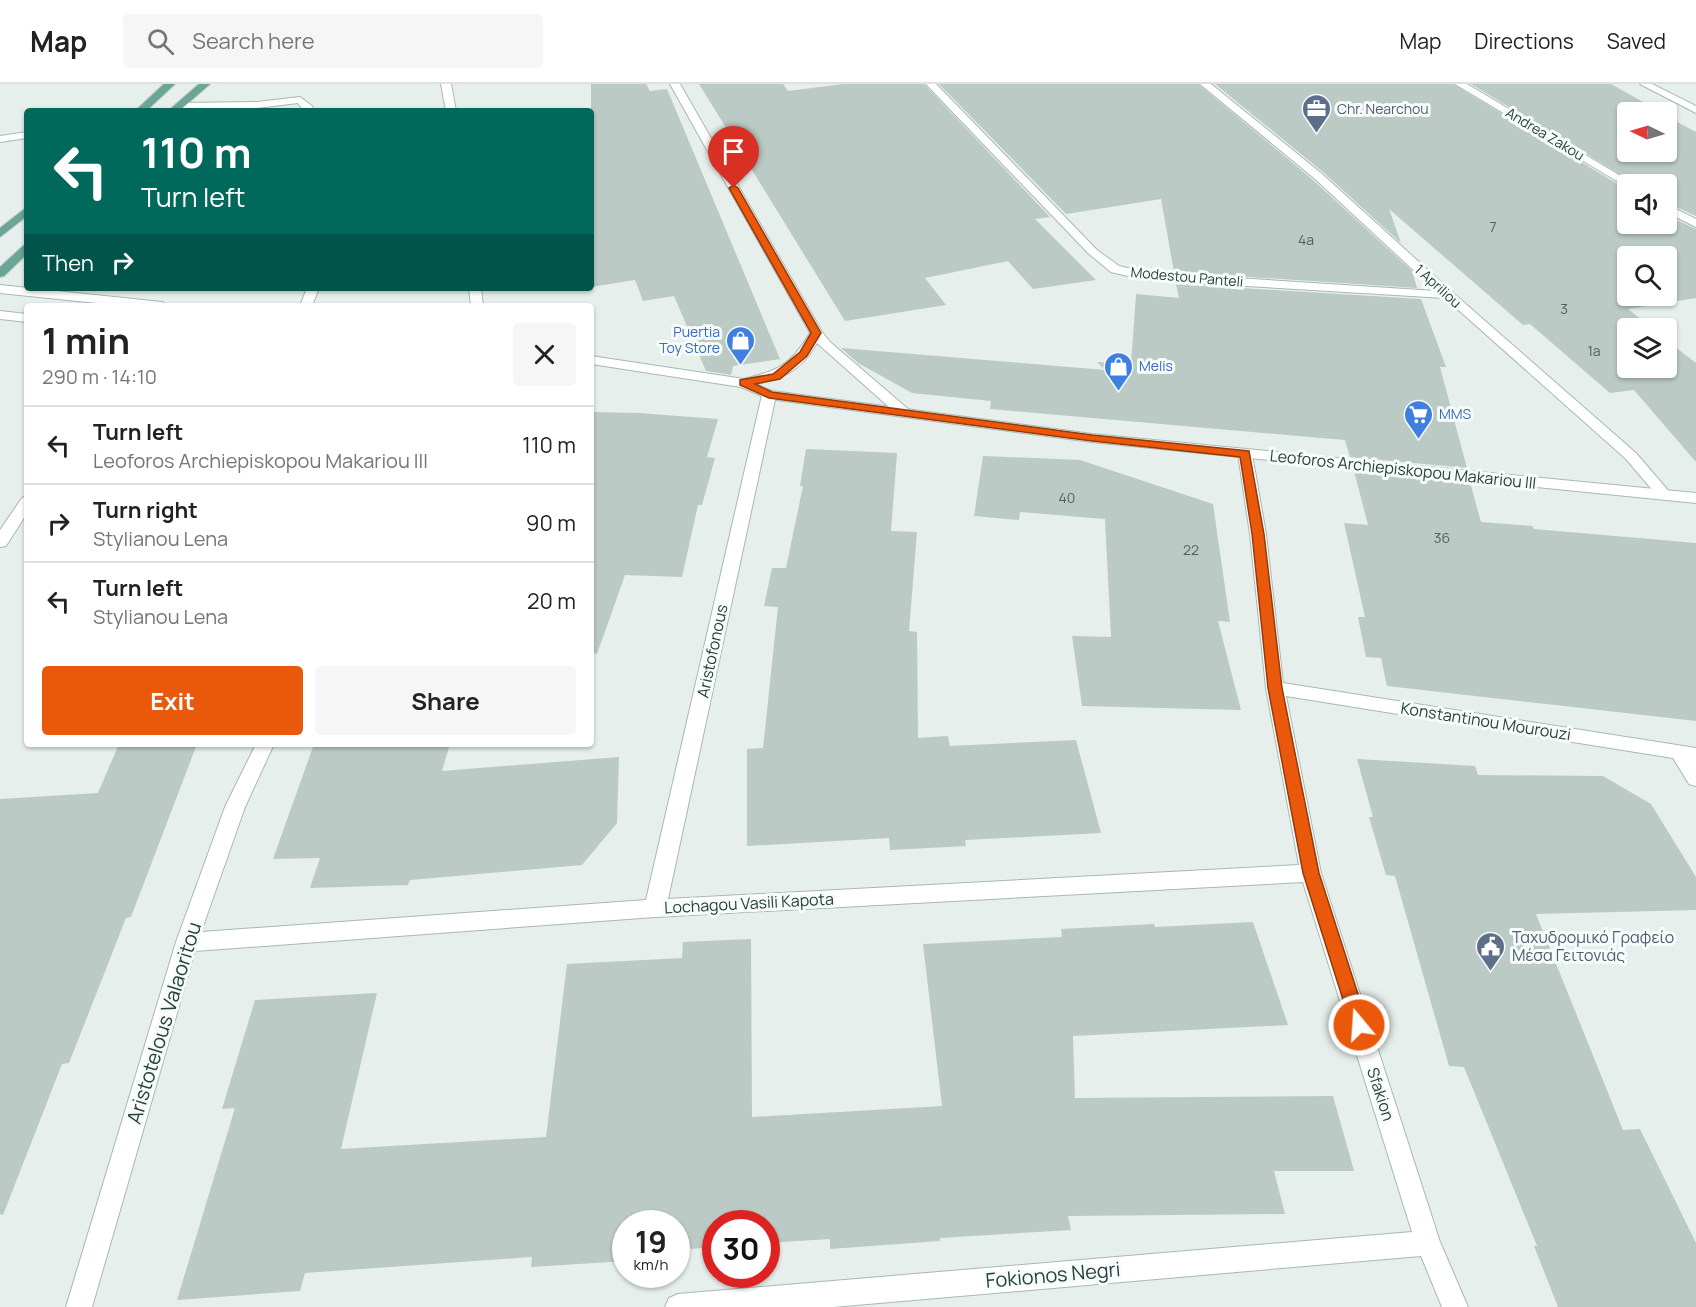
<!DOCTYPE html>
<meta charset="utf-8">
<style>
body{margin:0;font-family:Manrope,sans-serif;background:#f6f6f6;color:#222;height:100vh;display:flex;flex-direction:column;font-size:22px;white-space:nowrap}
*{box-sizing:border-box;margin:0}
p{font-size:20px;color:#767676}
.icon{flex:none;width:33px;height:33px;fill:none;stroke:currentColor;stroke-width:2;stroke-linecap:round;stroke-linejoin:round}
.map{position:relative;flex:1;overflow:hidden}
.side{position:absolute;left:24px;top:219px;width:570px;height:444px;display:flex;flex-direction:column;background:#fff;border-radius:6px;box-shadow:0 2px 4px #0004}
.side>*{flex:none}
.top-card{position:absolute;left:24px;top:24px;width:570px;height:183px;border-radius:6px;box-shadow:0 2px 4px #0004;background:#00695c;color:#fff;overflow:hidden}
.needle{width:39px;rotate:275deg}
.controls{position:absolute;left:1617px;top:18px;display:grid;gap:12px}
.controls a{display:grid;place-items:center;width:60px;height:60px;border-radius:6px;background:#fff;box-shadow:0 2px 4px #0004;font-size:30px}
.speed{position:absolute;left:612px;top:1126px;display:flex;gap:12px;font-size:30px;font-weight:700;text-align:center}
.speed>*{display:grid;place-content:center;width:78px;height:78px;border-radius:50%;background:#fff;box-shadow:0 2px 4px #0004;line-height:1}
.speed small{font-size:15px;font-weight:400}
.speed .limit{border:9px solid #d22;background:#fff;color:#111}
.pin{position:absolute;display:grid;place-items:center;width:51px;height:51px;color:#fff;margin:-62px -26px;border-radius:50% 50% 50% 0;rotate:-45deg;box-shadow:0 0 6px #0007}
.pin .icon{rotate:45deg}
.me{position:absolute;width:66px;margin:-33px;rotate:342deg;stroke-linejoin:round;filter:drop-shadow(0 0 4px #0008)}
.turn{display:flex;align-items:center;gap:21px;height:126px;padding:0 18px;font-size:27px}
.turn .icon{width:78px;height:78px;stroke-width:2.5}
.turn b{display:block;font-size:42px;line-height:51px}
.then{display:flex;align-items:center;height:57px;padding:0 18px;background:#0003;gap:12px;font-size:22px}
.round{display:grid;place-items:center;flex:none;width:63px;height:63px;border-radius:6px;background:#f6f6f6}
.overview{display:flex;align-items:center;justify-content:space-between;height:102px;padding:0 18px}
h1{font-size:36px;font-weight:700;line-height:45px}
.cta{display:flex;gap:12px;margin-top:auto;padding:12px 18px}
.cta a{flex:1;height:69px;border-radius:6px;background:#ea580c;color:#fff;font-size:24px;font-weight:700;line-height:69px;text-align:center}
.cta a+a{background:#f6f6f6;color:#222}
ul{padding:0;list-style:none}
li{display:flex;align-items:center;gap:18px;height:78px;padding:0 18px;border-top:2px solid #e0e0e0}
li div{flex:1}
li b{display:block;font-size:22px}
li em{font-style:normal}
header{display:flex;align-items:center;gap:36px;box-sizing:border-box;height:84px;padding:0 30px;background:#fff;border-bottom:2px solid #e0e0e0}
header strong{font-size:28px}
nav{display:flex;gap:33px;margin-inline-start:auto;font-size:21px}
.search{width:420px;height:54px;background:#f6f6f6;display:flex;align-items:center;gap:15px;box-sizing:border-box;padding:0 21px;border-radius:6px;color:#767676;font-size:22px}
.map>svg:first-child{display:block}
.building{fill:#bbcac4;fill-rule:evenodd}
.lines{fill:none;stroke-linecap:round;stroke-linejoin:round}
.service-casing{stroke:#a8b8b2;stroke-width:2}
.minor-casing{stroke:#a8b8b2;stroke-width:2}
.secondary-casing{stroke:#a4bbb3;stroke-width:2}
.primary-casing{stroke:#c2cac8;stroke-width:2}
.service{fill:#fff;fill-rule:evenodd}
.minor{fill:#fff;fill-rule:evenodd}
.secondary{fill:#fff;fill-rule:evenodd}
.primary{fill:#6aa596;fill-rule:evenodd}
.route{fill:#ea580c;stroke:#983908;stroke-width:1.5}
.labels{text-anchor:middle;stroke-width:6;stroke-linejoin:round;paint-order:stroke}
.far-service-label{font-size:14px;fill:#4e5e75;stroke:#f7fbf9;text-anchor:start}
.far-street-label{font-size:14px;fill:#24423a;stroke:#f7fbf9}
.number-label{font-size:14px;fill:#4a645c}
.far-shop-label{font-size:14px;fill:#366cbe;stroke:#f7fbf9;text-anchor:start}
.street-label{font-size:16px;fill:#24423a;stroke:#f7fbf9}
.service-label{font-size:16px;fill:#4e5e75;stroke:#f7fbf9;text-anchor:start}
.near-street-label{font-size:20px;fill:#24423a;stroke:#f7fbf9}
</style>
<header>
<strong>Map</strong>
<div class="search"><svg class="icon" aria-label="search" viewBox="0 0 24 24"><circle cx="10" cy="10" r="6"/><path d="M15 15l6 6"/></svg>Search here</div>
<nav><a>Map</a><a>Directions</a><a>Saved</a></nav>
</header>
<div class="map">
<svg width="1696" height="1223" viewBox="0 0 1696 1223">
<rect width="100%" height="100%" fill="#e6efeb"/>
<g class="building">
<path d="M591 0H646L650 7 667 5 780 275 733 282 731 291 706 287 674 212 643 217 635 196 591 203Z"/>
<path d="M699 0H783L788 7 843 0H924L1050 133 1035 135 1096 196 1033 205 1008 177 925 194 946 221 845 237Z"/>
<path d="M939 0H1198L1313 96 1412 187 1417 204 1174 188 1161 115 1066 130Z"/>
<path d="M1215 0H1453L1624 104H1628V140H1666V131L1696 145V214L1628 225 1652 244H1628V284H1666V256L1696 279V378L1634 306 1610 309 1530 240 1523 241 1389 125 1401 159 1323 88ZM1628 172H1666V212H1628Z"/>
<path d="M1471 0H1611L1661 28H1628V68H1666V32L1696 48V132L1666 118V100H1636Z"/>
<path d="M1176 200 1421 215 1446 283H1440L1467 384 1350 373 1345 356 990 325 991 317 912 309 858 279 841 264 1105 286 1097 278 1131 280 1136 210 1179 214Z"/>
<path d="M591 328 639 329 718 335 707 373 715 374 702 421H698L682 493 625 491 597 570 591 568Z"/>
<path d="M806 365 897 369 891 447 917 448 909 547 917 548 918 654 948 652 950 662 1076 656 1101 749 965 756 966 762 890 766 889 754 747 762V665L763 664 778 523 764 522 772 484H786L803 402H800Z"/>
<path d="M983 372 1080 376 1213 420 1230 538 1218 537 1241 626 1082 622 1072 552 1111 553 1105 435 1020 428 1019 436 974 432Z"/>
<path d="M1354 387 1470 398 1481 438 1532 442 1534 445 1696 459V637L1387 602 1381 574 1366 573 1358 533H1365L1344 439 1368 441Z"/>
<path d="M119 660H197L131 833 126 834 69 979 62 980 3 1131 0 1130V715L98 709Z"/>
<path d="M314 660H450L442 687 619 673 617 739 582 781 410 796 408 801 310 804 320 774 273 775Z"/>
<path d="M1357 675 1475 682 1478 691 1603 692 1651 720 1696 793V826L1536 830 1623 1046 1640 1045 1696 1159V1223H1558L1534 1162H1537L1464 983 1449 982 1395 792 1386 791 1369 733H1373Z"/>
<path d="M1253 838 1288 941 1073 952 1075 1014 1333 1012 1354 1087H1274L1285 1130 1068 1132 1071 1146 940 1154V1157L830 1165V1155L766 1159V1140H716V1163L676 1166V1140H626V1177L531 1183 532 1173 305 1189 300 1207 177 1216 235 1024 222 1025 255 916 377 909 341 1065 546 1053 567 880 682 874 683 858 751 855 752 1033 942 1022 923 860 1062 853 1061 845 1154 840 1155 843Z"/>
</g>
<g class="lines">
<defs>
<g id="service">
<path d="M300 13 312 22 314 27H304L298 19 257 24 179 25 174 22 179 19 257 18Z"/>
<path d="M307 204H319L312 222H300Z"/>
</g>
<g id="minor">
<path d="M441 0H451L456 27H446Z"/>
<path d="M670 0H680L822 248 830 258 908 325 910 328 908 331H898L817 259C799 291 777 296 744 303L739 302 737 299 739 296C776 287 789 284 810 249Z"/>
<path d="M926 0H936L1097 166 1119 182 1145 188 1436 207 1314 94 1200 0H1211L1322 90 1452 208 1636 369 1672 411 1669 414H1659L1626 375 1445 214 1145 196 1111 188 1089 170Z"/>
<path d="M1455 0H1467L1634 100 1625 102Z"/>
<path d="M1640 0H1652L1696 22V29Z"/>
<path d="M27 48V54L0 58V52Z"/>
<path d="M1666 120 1696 135V143L1666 128Z"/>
<path d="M469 204H481L483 222H471Z"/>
<path d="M769 307 776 311 668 815 1299 781 1266 604 1250 450 1238 370 1245 366 1252 370 1266 450 1283 599 1696 664V702L1689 700 1673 674 1286 612 1321 789 1440 1158 1468 1223H1442L1421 1172 833 1223H665L669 1214 678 1210 1412 1148 1303 798 655 833 195 867 92 1223H66L176 858 225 723 256 660H274L245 723 201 848 646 816 762 311Z"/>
<path d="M27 412V429L6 462 0 463V446L22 414Z"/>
</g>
<g id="secondary">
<path d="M0 201 162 218 168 222H126L0 209Z"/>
<path d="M0 227 27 230V238L0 235Z"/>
<path d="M591 272 744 295 772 307 1092 350 1696 409V419L1092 358 769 315 741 303 591 280Z"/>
</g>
<g id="primary">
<path d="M164 0H175L146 27H135Z"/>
<path d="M199 0H210L179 27H168Z"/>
<path d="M27 123V132L0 153V144Z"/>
<path d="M27 160V170L4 192 0 193V183L23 162Z"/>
</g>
</defs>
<use href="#service" class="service-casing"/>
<use href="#minor" class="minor-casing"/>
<use href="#secondary" class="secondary-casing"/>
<use href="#primary" class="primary-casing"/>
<use href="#service" class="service"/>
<use href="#minor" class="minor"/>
<use href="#secondary" class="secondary"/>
<use href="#primary" class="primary"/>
</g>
<path class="route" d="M734 101 738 104 821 249 807 272 780 295 755 300 772 308 1092 351 1249 367 1264 450 1282 604 1319 789 1368 941 1366 947 1359 949 1353 947 1351 941 1303 789 1268 604 1252 450 1240 373 1092 357 769 314 740 301V296L773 290 800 268 811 249 729 104Z"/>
<defs>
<symbol id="office-pin" viewBox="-11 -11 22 30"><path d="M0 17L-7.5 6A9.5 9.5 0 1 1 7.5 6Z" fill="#5c6f8a" stroke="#f7fbf9"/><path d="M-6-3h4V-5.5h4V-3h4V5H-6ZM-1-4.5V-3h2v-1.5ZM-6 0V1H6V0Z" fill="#fff"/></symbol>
<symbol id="shop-pin" viewBox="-11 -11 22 30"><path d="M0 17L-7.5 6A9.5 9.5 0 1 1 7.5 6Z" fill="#3f7fe0" stroke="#f7fbf9"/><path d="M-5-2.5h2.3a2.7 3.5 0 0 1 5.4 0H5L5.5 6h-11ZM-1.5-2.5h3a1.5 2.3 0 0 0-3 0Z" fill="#fff"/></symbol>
<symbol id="supermarket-pin" viewBox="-11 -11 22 30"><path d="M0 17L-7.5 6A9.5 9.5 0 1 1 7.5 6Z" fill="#3f7fe0" stroke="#f7fbf9"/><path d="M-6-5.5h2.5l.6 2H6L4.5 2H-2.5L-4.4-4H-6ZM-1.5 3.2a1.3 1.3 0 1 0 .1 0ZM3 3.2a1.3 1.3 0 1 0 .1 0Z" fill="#fff"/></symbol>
<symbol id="civic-pin" viewBox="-11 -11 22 30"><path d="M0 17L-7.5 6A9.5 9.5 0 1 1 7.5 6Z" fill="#5c6f8a" stroke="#f7fbf9"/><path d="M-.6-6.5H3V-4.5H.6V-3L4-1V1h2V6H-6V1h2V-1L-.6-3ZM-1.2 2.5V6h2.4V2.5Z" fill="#fff"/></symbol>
</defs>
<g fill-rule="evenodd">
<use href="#office-pin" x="1300" y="8" width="33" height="45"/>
<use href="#shop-pin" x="724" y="240" width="33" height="45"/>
<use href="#shop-pin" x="1102" y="266" width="33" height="45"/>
<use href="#supermarket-pin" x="1402" y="314" width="33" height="45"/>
<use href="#civic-pin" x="1474" y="846" width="33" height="45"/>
</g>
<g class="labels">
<g class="far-service-label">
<text x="1337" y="30">Chr. Nearchou</text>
</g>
<g class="far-street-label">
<text transform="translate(1545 50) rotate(31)" y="5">Andrea Zakou</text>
<text transform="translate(1187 193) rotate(5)" y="5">Modestou Panteli</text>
<text transform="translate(1438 202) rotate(42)" y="5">1 Apriliou</text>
</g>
<g class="number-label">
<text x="1493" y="148">7</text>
<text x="1306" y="161">4a</text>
<text x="1564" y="230">3</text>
<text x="1594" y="272">1a</text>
<text x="1067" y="419">40</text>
<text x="1442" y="459">36</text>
<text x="1191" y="471">22</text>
</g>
<g class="far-shop-label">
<text x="720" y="253" text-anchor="end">Puertia<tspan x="720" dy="16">Toy Store</tspan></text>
<text x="1139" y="287">Melis</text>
<text x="1439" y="335">MMS</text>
</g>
<g class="street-label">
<text transform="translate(1403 385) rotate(6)" y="6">Leoforos Archiepiskopou Makariou III</text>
<text transform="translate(712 567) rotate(-78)" y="6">Aristofonous</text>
<text transform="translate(1486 637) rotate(9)" y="6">Konstantinou Mourouzi</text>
<text transform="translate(749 819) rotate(-3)" y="6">Lochagou Vasili Kapota</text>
<text transform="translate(1381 1010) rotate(72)" y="6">Sfakion</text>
</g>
<g class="service-label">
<text x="1512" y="859">Ταχυδρομικό Γραφείο<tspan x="1512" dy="18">Μέσα Γειτονιάς</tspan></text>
</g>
<g class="near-street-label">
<text transform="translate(164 939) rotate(-73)" y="7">Aristotelous Valaoritou</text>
<text transform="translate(1053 1191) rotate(-5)" y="7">Fokionos Negri</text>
</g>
</g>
</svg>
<div class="controls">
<a><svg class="needle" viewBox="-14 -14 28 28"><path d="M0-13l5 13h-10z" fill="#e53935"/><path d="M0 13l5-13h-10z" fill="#767676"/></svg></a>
<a><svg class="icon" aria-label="sound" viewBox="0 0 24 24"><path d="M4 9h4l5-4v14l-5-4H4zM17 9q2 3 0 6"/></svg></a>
<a><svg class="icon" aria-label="search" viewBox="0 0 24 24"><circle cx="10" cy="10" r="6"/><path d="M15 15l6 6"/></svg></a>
<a><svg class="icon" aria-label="layers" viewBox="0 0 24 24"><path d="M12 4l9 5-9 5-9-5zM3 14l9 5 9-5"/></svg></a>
</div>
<div class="speed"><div>19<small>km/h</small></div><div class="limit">30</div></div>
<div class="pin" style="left:734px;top:104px;background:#d93025"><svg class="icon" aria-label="arrive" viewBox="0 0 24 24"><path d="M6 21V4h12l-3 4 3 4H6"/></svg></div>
<svg class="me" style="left:1359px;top:941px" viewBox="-20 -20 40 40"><circle r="17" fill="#ea580c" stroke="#fff" stroke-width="3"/><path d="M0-11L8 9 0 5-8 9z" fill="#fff"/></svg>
<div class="top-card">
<div class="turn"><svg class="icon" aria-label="left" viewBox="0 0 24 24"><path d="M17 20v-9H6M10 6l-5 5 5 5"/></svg><div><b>110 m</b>Turn left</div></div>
<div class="then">Then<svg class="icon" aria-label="right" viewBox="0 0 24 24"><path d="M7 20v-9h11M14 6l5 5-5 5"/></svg></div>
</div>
<section class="side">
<div class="overview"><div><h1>1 min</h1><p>290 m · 14:10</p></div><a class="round"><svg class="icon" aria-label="close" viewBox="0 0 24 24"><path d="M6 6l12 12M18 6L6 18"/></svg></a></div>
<ul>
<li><svg class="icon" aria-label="left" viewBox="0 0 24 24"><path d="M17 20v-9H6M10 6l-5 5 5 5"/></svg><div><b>Turn left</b><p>Leoforos Archiepiskopou Makariou III</p></div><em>110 m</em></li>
<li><svg class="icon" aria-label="right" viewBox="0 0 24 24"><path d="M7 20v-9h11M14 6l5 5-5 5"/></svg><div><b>Turn right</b><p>Stylianou Lena</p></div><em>90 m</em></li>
<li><svg class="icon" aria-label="left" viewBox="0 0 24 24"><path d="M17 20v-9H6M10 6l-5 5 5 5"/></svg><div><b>Turn left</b><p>Stylianou Lena</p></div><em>20 m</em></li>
</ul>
<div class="cta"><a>Exit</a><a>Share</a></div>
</section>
</div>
